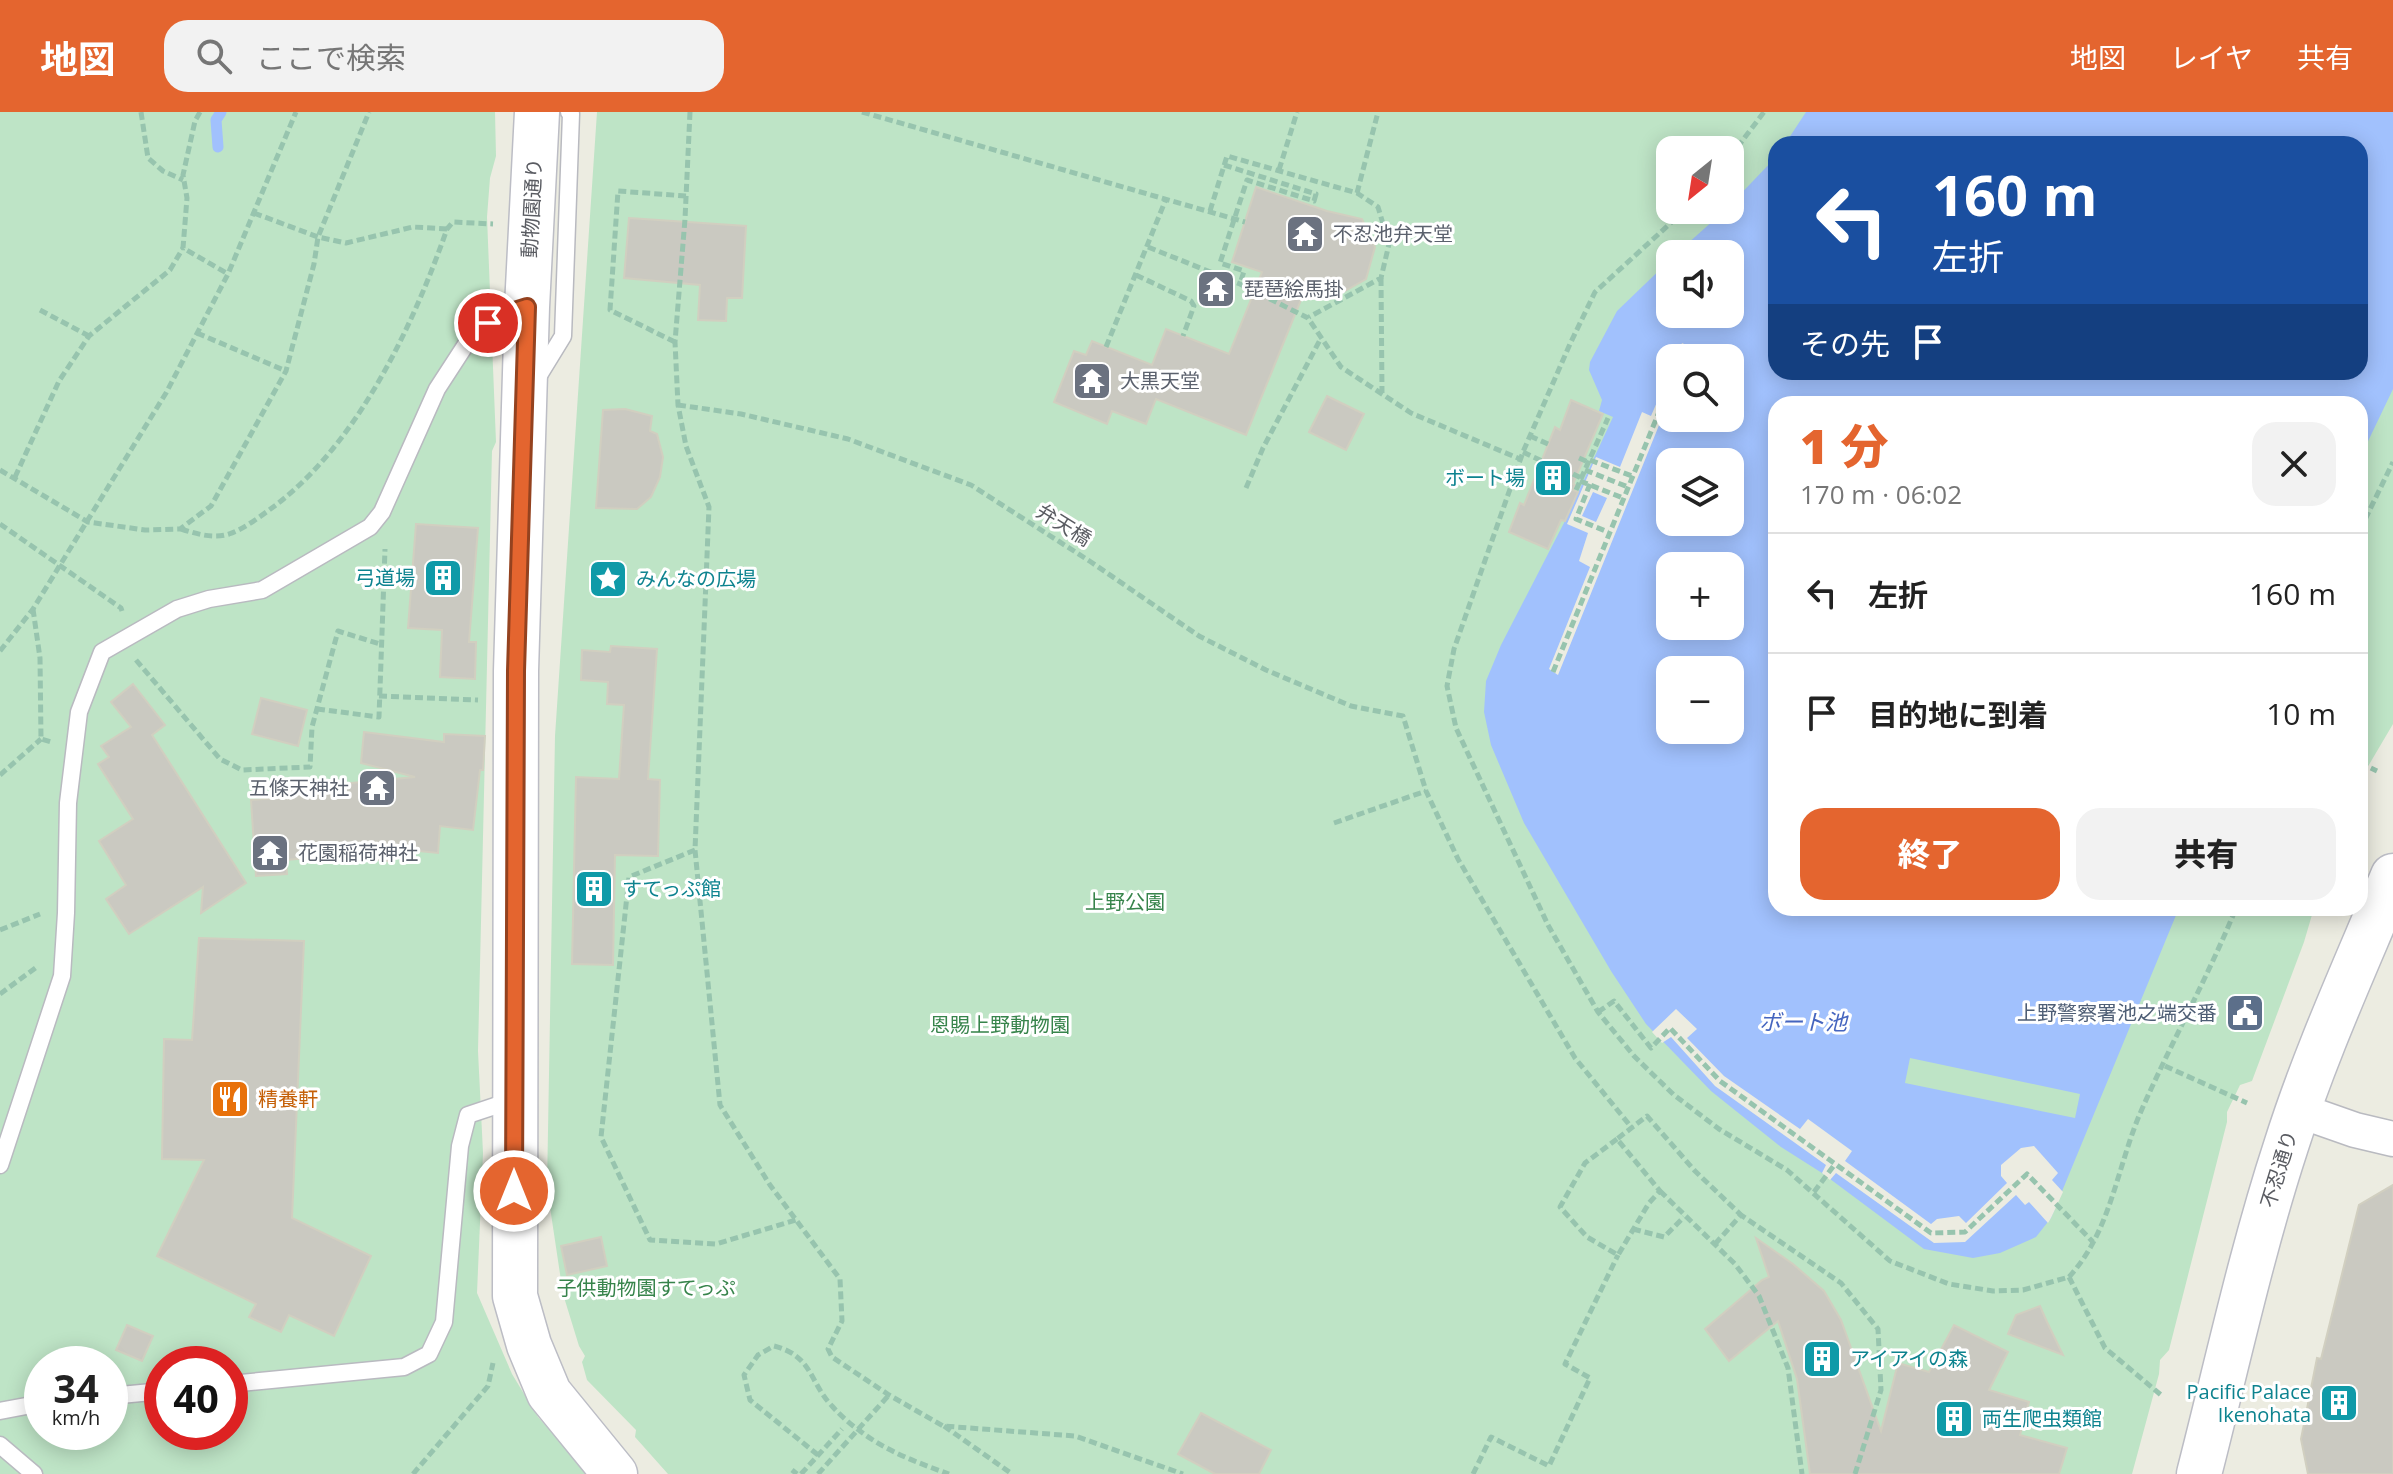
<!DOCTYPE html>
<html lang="ja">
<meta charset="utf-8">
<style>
body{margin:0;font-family:"Open Sans","Noto Sans JP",sans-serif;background:#f2f2f2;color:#222;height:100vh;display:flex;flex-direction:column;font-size:30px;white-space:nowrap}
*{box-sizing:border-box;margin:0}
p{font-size:26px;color:#767676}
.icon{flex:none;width:44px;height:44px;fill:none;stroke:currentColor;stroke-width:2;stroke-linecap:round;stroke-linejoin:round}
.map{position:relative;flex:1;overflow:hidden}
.drawer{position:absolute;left:1768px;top:284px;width:600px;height:520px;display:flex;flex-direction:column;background:#fff;border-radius:24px;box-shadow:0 4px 20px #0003}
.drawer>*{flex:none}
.banner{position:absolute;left:1768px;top:24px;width:600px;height:244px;border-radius:24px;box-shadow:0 4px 20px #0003;background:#1a4fa0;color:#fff;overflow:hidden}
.needle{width:52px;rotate:210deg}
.fabs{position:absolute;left:1656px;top:24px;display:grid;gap:16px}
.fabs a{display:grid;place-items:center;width:88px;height:88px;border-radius:16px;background:#fff;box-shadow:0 4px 20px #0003;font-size:40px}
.speed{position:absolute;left:24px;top:1234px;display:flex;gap:16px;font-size:40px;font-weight:700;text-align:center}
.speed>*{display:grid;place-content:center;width:104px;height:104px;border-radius:50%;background:#fff;box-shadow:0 4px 20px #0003;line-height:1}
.speed small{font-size:20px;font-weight:400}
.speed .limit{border:12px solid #d22;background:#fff;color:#111}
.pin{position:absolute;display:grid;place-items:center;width:68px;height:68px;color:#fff;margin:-34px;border:4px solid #fff;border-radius:50%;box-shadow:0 2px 8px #0007}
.me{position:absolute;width:88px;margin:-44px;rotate:0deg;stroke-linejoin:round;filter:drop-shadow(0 0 6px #0008)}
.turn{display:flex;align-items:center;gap:28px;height:168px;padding:0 32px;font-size:36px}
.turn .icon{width:104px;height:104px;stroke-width:2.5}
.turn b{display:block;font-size:56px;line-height:68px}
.then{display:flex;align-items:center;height:76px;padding:0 32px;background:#0003;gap:16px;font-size:30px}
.round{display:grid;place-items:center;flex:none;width:84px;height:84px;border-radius:24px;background:#f2f2f2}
.headline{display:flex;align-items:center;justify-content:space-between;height:136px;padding:0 32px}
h1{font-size:48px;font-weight:800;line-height:60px;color:#e4652f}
.action{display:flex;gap:16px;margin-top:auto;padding:16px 32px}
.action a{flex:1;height:92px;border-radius:24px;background:#e4652f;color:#fff;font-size:32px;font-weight:800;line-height:92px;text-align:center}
.action a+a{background:#f2f2f2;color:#222}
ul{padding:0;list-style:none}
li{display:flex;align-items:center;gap:24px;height:120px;padding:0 32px;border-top:2px solid #e0e0e0}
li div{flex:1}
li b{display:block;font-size:30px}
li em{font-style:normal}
header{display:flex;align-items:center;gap:48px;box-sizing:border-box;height:112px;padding:0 40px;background:#e4652f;color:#fff}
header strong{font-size:38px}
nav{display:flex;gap:44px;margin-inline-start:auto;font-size:28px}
.search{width:560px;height:72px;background:#f2f2f2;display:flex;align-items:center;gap:20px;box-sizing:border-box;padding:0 28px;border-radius:24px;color:#767676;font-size:30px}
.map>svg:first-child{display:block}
.green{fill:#bee4c6;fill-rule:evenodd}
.water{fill:#a1c1fd;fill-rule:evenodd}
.pier{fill:#ecece1;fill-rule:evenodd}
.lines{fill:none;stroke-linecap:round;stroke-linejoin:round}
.stream{stroke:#a1c1fd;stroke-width:11}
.building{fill:#cac9c1;stroke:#d1cfc0;stroke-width:2}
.lane-casing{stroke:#b9bac0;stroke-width:19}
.street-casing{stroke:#b9bac0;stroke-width:37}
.secondary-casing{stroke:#bcbdc5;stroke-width:47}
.path{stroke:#97c4ae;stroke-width:5;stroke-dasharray:8 4;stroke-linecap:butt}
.lane{stroke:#fff;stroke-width:16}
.street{stroke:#fff;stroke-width:34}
.secondary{stroke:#fff;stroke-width:44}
.path-bridge{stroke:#97c4ae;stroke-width:5;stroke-dasharray:8 4;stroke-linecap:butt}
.route-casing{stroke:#94421f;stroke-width:20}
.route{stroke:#e4652f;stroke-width:14}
.labels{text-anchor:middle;stroke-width:6;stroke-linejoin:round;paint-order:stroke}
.street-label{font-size:20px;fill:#5a5c62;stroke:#fff}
.worship-label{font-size:20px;fill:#5b616d;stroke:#fff;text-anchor:start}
.culture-label{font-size:20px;fill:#0d838f;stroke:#fff;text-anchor:start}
.park-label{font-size:20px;fill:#37844b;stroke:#fff}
.service-label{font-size:20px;fill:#4e5e75;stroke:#fff;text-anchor:end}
.food-label{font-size:20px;fill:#c56008;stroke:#fff;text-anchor:start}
.water-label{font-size:22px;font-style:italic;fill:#4565bf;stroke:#fff}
</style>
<header>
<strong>地図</strong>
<div class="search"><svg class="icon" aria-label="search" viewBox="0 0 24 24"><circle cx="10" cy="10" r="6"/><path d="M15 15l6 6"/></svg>ここで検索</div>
<nav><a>地図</a><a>レイヤ</a><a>共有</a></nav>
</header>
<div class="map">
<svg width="2393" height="1362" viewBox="0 0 2393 1362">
<rect width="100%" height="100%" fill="#ecece1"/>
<g class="green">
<path d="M0 0H495L496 44 490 66 487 105 496 330 492 339 478 939 483 1041 477 1181 512 1262 538 1305 589 1362H0ZM42 1252H110V1320H42ZM162 1252H230V1320H162Z"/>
<path d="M597 0H2393V612L2360 668V292H1776V796H2314L2304 830 2252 969 2240 973 2227 1000V1010L2169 1238 2160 1248 2159 1262 2132 1362H668L635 1325 636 1318 587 1268 582 1250 585 1244 579 1234 563 1182 547 1075 555 624ZM1776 32H2360V260H1776ZM1670 38H1730V98H1670ZM1670 142H1730V202H1670ZM1670 246H1730V306H1670ZM1670 350H1730V410H1670ZM1670 454H1730V514H1670ZM1670 558H1730V618H1670Z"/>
</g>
<path class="water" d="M1806 0H2393V277L2360 346V292H1776V796H2179L2051 1106 2036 1125 2000 1141 1973 1146 1924 1137 1822 1061 1781 1035 1711 979 1646 912 1611 859 1524 711 1491 633 1484 600 1486 569 1501 533 1565 409 1613 305 1599 299 1602 288 1589 258 1590 250 1617 199 1670 148V202H1730V142H1676L1725 98H1730V93L1776 45V260H2360V32H1785ZM1670 246H1730V306H1670ZM1670 350H1730V410H1670ZM1670 454H1730V514H1670ZM1670 558H1730V618H1670ZM1910 946 2080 982 2075 1006 1905 971Z"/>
<g class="pier">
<path d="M1682 231 1715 246H1676Z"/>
<path d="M1670 260V286L1558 563 1549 557 1590 455 1579 449 1588 421 1567 412 1596 345 1620 355 1642 300 1651 304ZM1593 380 1607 386 1596 410 1582 404Z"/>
<path d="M1676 897 1697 917 1687 926 1724 964 1800 1017 1808 1007 1852 1039 1845 1049 1931 1112 1937 1107 1959 1104 1966 1111 2007 1071 2001 1064V1053L2021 1036 2034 1034 2058 1061 2052 1068 2063 1080 2051 1106 2048 1111 2029 1090 2025 1093 2016 1083 1965 1130 1934 1131 1836 1061 1830 1068 1822 1061 1826 1053 1715 974 1671 925 1662 931 1652 920Z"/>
</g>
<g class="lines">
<path class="stream" d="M218 35 216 8 221 0"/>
</g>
<g class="building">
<path d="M1256 75 1327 99 1362 107 1375 135 1366 167 1338 183 1307 173 1246 323 1156 287 1146 312 1112 299 1107 312 1054 290 1074 239 1086 243 1092 229 1152 253 1166 217 1229 242 1262 160 1232 150Z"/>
<path d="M629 106 746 114 742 186H727L726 209 698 208 700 173 624 166Z"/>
<path d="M1327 284 1364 302 1346 338 1309 320Z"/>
<path d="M1571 288 1603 302 1573 372 1575 373 1573 378 1578 380 1565 409 1561 408 1548 437 1509 420 1520 391 1524 393 1555 315 1560 318Z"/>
<path d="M625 297 652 304 650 319 657 322 663 345 660 365 651 385 637 397 596 396 603 298Z"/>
<path d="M416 412 478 416 469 530H476L475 567 440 565 442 518 408 516Z"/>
<path d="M611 534 657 537 648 667 660 668 658 744 615 743 613 853 572 852 576 665 619 667 624 593 607 592 608 570 581 568 582 538 610 540Z"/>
<path d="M133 572 165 613 152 623 246 771 201 801 203 775 129 822 106 787 126 773 99 729 133 707 98 652 109 645 101 634 131 615 111 590Z"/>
<path d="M261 586 307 598 298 634 252 622Z"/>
<path d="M364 620 444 630V622L485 624 483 658H480L473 718 440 714 438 741 389 736 388 749 341 743 286 748 287 762 256 764 251 688 289 685 288 677 415 665 361 651Z"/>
<path d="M199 826 304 829 292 1106 371 1144 334 1224 289 1203 281 1220 249 1205 256 1192 157 1144 204 1048 162 1047 164 927 192 928Z"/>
<path d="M2393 1073V1362H2308L2301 1327 2317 1246 2321 1247 2359 1093Z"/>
<path d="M601 1125 607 1154 567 1163 561 1134Z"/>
<path d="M1756 1126 1793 1152 1824 1179 1841 1208 1881 1319 1898 1251 1929 1260 1954 1213 2008 1240 1989 1278 2029 1290 2020 1323 2067 1336 2059 1362H1810L1797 1267 1778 1209 1729 1249 1705 1217 1762 1168 1769 1165Z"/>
<path d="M2040 1194 2047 1210 2063 1243 2008 1222 2016 1203Z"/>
<path d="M127 1213 153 1224 142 1249 116 1238Z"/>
<path d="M1201 1301 1271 1338 1259 1362H1215L1178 1342Z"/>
</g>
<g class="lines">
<defs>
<g id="lane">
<path d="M536 268 563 224 571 2 569 0"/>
<path d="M0 1053 62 864 66 801 68 691 79 600 102 540 177 497 209 487 262 478 370 415 382 400 437 277 474 220 502 203 525 196"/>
<path d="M230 1272 404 1255 429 1242 444 1210 460 1034 468 1003 513 988"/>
<path d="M110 1284 162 1279"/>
<path d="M0 1299 42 1291"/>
<path d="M0 1333 34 1362"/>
</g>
<path id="street" d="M2298 998 2355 1018 2393 1027"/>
<g id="secondary">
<path d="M537 0 527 195 516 559 515 1184 529 1233 549 1281 615 1362"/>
<path d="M2199 1362C2227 1253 2251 1141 2286 1034 2315 942 2356 853 2393 764"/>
</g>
</defs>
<use href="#lane" class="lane-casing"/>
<use href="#street" class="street-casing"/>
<use href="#secondary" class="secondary-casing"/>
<g class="path">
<path d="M141 0 148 46 163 59 183 68"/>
<path d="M200 0 195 9 183 63 187 86 183 136 228 162"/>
<path d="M690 0 685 107 675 230 678 293 686 334 709 395 695 738 720 993 770 1073 840 1167 842 1209 828 1237 832 1245 889 1283 943 1314 1075 1324 1183 1362"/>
<path d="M862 0 1245 110"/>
<path d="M1730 45 1764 0"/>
<path d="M1224 53 1316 82 1314 89 1247 68 1220 151 1244 159 1240 172"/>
<path d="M1279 58 1297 0"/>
<path d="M1357 81 1378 0"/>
<path d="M1685 98 1595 180 1570 232 1523 340 1454 537 1447 574 1456 616 1548 813 1598 900 1634 944 1674 983 1719 1017 1787 1058 1890 1149 1949 1172 1993 1179 2023 1178 2069 1165 2105 1236 2161 1283"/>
<path d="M1210 99 1227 44 1357 81 1378 95 1389 132 1381 166 1309 205"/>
<path d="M254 101 318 125 346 131 413 115 447 117"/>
<path d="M1148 135 1240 172 1308 206 1341 255 1411 301 1520 347"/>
<path d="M1136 163 1191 189 1194 194 1183 224"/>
<path d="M1381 166 1382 281"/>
<path d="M40 198 89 224"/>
<path d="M197 221 286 259"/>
<path d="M675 230 610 198 618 79 686 84"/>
<path d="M1106 235 1166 87"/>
<path d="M1681 246 1684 240 1697 246"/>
<path d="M678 293 741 302 848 327 971 373 1091 450 1199 524 1266 558 1351 594 1403 604 1426 679 1458 747 1575 946 1632 1016"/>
<path d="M1530 324 1548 332"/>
<path d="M1523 340 1542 349"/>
<path d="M1579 346 1588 350"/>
<path d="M1590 348 1632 364"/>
<path d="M0 358 88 410 145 418 180 417 211 394 286 259 314 152 318 125 369 0"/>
<path d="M1585 358 1628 375"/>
<path d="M1573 362 1581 366"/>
<path d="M15 365 59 269 89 224 170 158 183 136"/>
<path d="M1580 369 1623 386"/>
<path d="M1590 372 1576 407 1608 420"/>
<path d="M1246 376 1263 336 1321 226"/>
<path d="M1576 378 1608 306"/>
<path d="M0 412 121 496 122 499"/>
<path d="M181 417C197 422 213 427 229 422 246 416 262 403 276 393 359 329 413 214 447 117L453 110 493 112"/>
<path d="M2360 418 2393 350"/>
<path d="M33 497 40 546 41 627 51 630"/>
<path d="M0 539 33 497 166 281 228 162 296 0"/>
<path d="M136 548 220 647 242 658 310 655 312 615 338 519 380 532"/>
<path d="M1553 560 1670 273"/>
<path d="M379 584 478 588"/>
<path d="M317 597 379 605 385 437"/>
<path d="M2360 651 2377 659"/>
<path d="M0 663 41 627"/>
<path d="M1334 711 1426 679"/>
<path d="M695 738 629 765 601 1025 650 1128 716 1132 796 1108"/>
<path d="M0 818 40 802"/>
<path d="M0 882 38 854"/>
<path d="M1598 900 1614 889 1651 936 1670 916 1720 969 1931 1121 1965 1120 2027 1062 2093 1130"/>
<path d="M2165 954 2247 991"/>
<path d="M1617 1027 1585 1051 1560 1095 1587 1125 1618 1143 1649 1091 1660 1079 1617 1027 1647 1004 1695 1059 1741 1103"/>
<path d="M1660 1079 1735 1152 1759 1184 1788 1256 1802 1362"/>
<path d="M1814 1080 1835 1052"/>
<path d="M1633 1117 1664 1125 1684 1105"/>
<path d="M1715 1132 1741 1103 1841 1171 1878 1217 1881 1278 1855 1362"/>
<path d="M2069 1165C2112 1118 2117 1053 2142 997 2172 929 2208 865 2236 796"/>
<path d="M944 1314 1012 1362"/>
<path d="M792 1358 797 1362"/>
<path d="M413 1362 488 1274 493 1251"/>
<path d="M801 1362 842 1317"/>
<path d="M818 1362 889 1283"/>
<path d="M1473 1362 1491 1325 1549 1354 1590 1266 1565 1252 1618 1143"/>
</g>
<use href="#lane" class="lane"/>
<use href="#street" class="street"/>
<use href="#secondary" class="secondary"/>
<path class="path-bridge" d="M818 1343 750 1288 744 1263 758 1243 774 1234C813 1244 809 1270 832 1294 840 1303 850 1312 860 1319 886 1339 918 1351 949 1362"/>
</g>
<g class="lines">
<defs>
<path id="route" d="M488 211 502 203 527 195 516 559 514 1079"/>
</defs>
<use href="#route" class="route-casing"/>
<use href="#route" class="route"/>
</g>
<defs>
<symbol id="temple-square" viewBox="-11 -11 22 22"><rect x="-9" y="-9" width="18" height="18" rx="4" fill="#6b7280" stroke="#fff"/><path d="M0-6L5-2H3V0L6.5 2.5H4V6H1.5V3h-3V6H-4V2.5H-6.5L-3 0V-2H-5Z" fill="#fff"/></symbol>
<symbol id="building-square" viewBox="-11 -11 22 22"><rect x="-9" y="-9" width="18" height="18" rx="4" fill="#0f9aa8" stroke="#fff"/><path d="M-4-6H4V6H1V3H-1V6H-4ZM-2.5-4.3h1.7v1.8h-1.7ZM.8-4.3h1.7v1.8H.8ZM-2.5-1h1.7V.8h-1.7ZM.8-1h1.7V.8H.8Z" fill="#fff"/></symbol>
<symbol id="sight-square" viewBox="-11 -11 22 22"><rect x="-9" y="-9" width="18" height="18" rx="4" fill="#0f9aa8" stroke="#fff"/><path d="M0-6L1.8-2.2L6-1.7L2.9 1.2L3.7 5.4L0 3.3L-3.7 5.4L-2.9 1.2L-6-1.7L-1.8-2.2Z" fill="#fff"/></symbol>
<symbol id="civic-square" viewBox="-11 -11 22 22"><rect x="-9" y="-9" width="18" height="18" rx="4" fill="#5c6f8a" stroke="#fff"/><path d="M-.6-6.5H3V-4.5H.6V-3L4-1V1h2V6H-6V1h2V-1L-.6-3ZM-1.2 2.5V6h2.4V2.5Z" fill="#fff"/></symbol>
<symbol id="restaurant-square" viewBox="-11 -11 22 22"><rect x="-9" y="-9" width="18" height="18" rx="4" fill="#e8710a" stroke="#fff"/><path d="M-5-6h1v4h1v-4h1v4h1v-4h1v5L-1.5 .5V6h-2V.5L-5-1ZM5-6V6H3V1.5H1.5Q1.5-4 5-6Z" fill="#fff"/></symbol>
</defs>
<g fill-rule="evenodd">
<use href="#temple-square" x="1283" y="100" width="44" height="44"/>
<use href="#temple-square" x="1194" y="155" width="44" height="44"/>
<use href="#temple-square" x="1070" y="247" width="44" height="44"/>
<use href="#building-square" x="1531" y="344" width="44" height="44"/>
<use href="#building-square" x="421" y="444" width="44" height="44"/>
<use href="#sight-square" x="586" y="445" width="44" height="44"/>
<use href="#temple-square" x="355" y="654" width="44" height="44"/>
<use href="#temple-square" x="248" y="719" width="44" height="44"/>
<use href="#building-square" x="572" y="755" width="44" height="44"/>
<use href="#civic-square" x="2223" y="879" width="44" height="44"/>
<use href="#restaurant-square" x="208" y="965" width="44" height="44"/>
<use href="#building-square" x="1800" y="1225" width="44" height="44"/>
<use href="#building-square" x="2317" y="1269" width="44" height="44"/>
<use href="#building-square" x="1932" y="1285" width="44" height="44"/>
</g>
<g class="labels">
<g class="street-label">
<text transform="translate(532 96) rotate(-87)" y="7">動物園通り</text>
<text transform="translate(1064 413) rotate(32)" y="7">弁天橋</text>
<text transform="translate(2279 1057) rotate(-73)" y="7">不忍通り</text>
</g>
<g class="worship-label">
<text x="1333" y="129">不忍池弁天堂</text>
<text x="1244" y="184">琵琶絵馬掛</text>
<text x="1120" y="276">大黒天堂</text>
<text x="349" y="683" text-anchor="end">五條天神社</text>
<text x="298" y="748">花園稲荷神社</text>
</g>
<g class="culture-label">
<text x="1525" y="373" text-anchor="end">ボート場</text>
<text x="415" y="473" text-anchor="end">弓道場</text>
<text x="636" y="474">みんなの広場</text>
<text x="622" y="784">すてっぷ館</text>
<text x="1850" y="1254">アイアイの森</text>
<text x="2311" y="1287" text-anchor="end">Pacific Palace<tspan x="2311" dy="23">Ikenohata</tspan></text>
<text x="1982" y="1314">両生爬虫類館</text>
</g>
<g class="park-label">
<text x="1125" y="797">上野公園</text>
<text x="1000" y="920">恩賜上野動物園</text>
<text x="646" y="1183">子供動物園すてっぷ</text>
</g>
<g class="service-label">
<text x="2217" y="908">上野警察署池之端交番</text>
</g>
<g class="food-label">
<text x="258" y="994">精養軒</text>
</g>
<g class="water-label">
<text x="1803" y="918">ボート池</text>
</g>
</g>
</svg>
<div class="fabs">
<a><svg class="needle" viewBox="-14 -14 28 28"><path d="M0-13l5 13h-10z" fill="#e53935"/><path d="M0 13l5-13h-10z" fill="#767676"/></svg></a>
<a><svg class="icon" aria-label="sound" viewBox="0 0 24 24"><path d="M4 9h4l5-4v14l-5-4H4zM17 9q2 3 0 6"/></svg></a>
<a><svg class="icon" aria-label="search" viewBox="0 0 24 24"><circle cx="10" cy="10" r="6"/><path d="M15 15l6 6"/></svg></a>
<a><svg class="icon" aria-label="layers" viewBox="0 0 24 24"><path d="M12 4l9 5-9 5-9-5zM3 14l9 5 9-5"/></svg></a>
<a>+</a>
<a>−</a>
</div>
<div class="speed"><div>34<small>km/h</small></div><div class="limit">40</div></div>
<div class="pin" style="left:488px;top:211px;background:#d93025"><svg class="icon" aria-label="arrive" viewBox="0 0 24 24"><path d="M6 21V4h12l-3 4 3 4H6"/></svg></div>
<svg class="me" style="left:514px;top:1079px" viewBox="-20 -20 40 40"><circle r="17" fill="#e4652f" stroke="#fff" stroke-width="3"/><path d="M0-11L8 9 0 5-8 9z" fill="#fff"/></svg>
<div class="banner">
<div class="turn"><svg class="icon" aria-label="left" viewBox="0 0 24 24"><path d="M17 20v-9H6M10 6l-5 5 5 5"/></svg><div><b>160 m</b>左折</div></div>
<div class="then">その先<svg class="icon" aria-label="arrive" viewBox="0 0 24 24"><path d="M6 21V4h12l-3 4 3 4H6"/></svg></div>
</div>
<section class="drawer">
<div class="headline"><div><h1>1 分</h1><p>170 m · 06:02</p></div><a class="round"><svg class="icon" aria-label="close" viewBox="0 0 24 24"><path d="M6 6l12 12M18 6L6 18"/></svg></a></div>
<ul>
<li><svg class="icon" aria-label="left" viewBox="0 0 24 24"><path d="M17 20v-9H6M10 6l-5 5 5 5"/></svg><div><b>左折</b></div><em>160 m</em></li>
<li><svg class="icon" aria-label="arrive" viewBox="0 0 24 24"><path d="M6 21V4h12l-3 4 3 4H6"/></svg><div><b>目的地に到着</b></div><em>10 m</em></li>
</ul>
<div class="action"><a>終了</a><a>共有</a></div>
</section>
</div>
